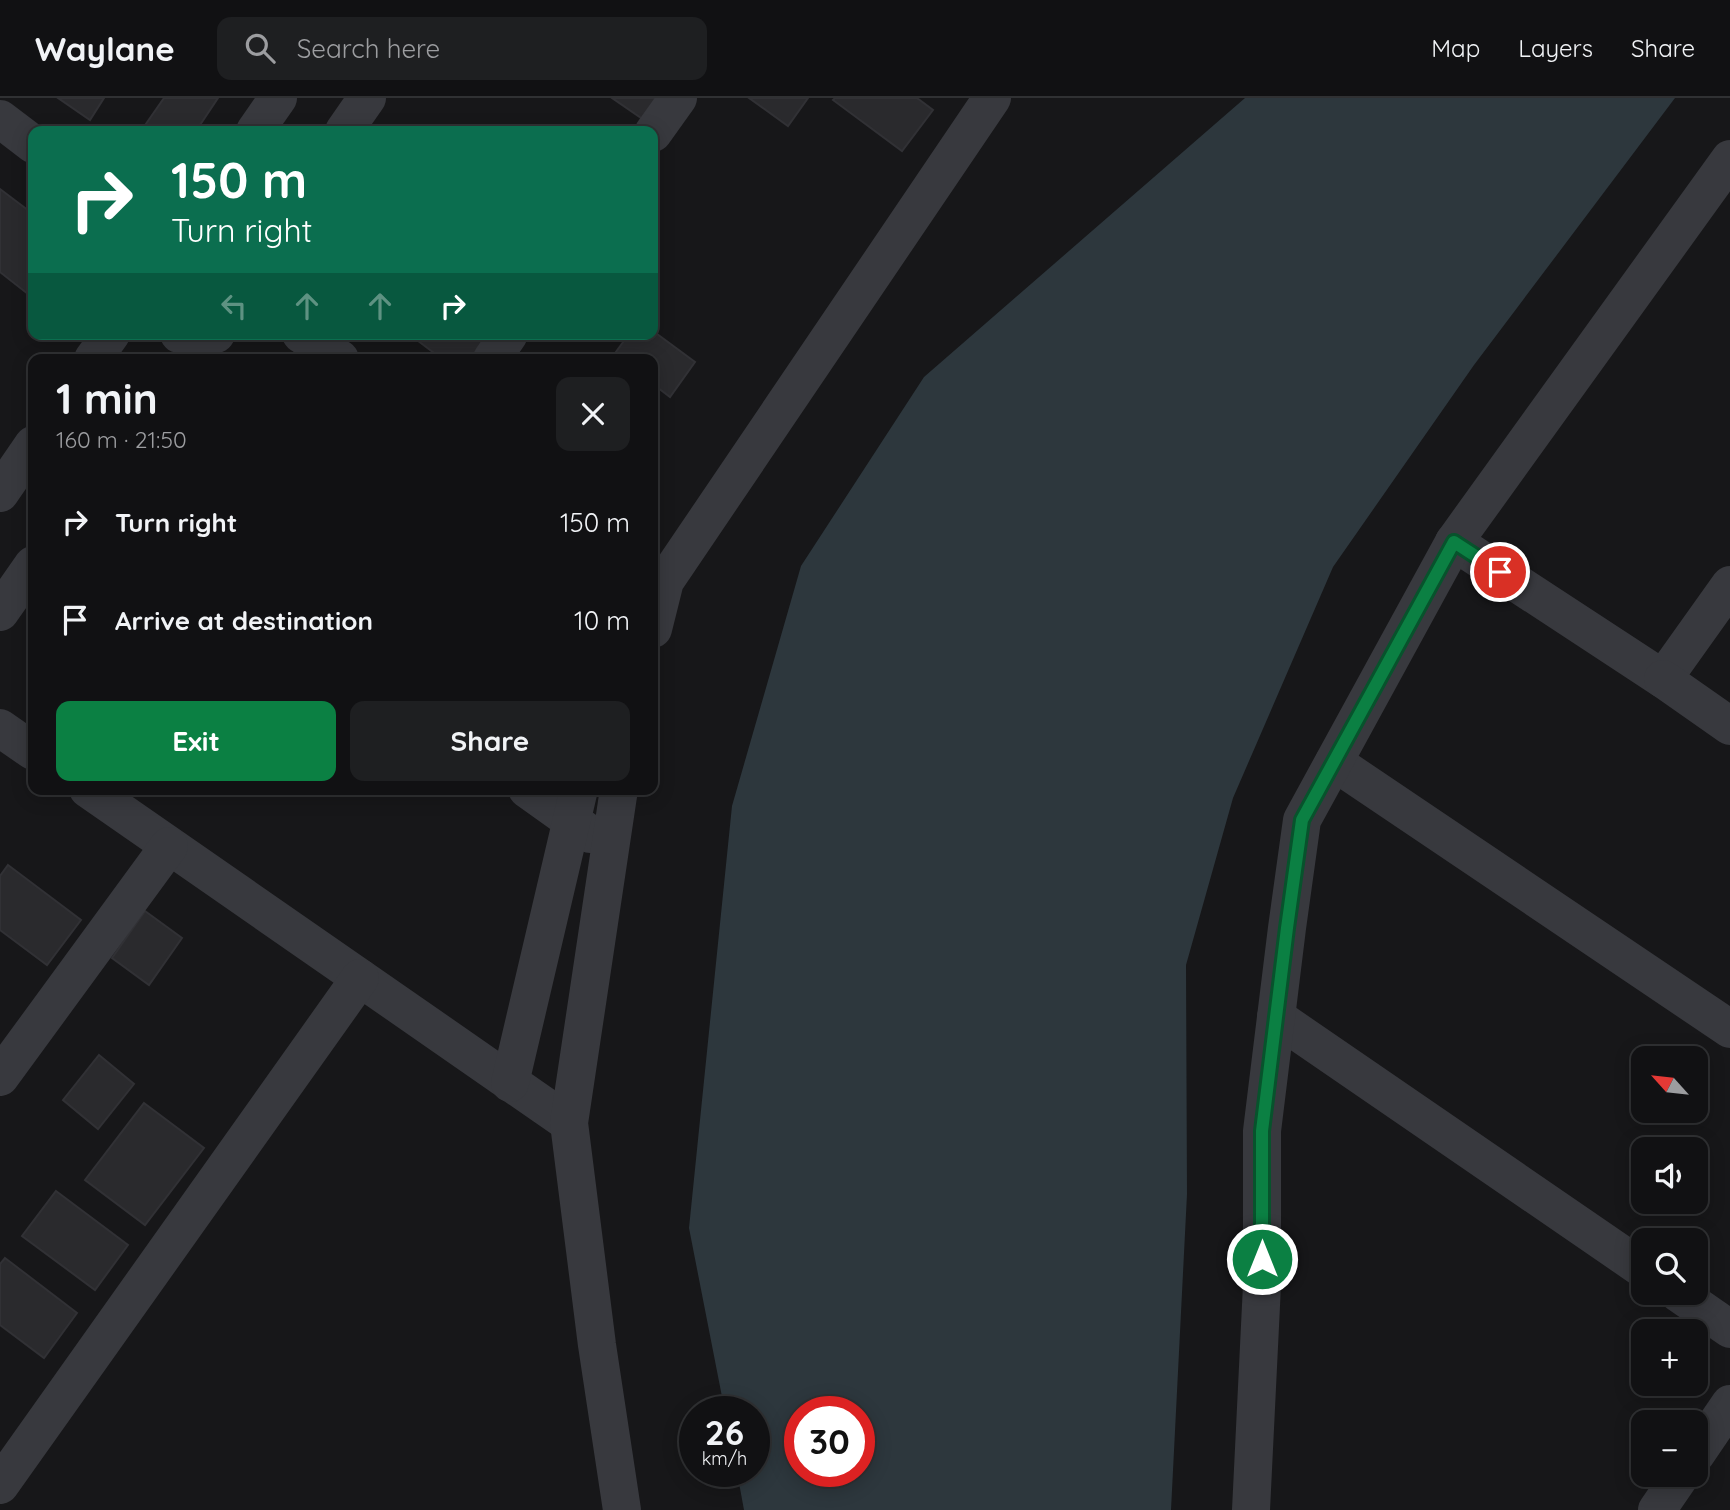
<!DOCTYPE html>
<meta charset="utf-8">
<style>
body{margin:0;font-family:Quicksand,sans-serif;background:#1e1f21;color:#f1f3f6;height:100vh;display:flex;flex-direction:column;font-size:26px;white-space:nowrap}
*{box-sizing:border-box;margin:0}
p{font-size:23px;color:#9c9da0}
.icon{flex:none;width:38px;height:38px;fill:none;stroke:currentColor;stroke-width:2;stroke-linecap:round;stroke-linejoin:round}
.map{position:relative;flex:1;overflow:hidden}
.details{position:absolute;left:28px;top:256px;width:630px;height:441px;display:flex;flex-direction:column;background:#111113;border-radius:14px;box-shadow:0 4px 18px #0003,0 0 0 2px #303133}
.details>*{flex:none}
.hud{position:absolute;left:28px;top:28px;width:630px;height:214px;border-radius:14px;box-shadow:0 4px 18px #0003,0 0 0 2px #303133;background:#0b6e4f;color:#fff;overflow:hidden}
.needle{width:46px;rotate:297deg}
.fabs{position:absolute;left:1631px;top:948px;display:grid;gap:14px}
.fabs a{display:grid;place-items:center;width:77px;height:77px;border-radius:14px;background:#111113;box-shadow:0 4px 18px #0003,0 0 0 2px #303133;font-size:35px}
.speed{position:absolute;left:679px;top:1298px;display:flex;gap:14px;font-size:35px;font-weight:700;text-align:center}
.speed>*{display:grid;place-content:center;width:91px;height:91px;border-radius:50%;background:#111113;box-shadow:0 4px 18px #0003,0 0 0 2px #303133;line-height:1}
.speed small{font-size:18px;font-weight:400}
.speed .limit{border:10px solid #d22;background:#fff;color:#111}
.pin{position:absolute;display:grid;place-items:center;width:60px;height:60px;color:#fff;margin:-30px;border:4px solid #fff;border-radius:50%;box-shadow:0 2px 7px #0007}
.me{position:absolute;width:77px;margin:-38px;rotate:0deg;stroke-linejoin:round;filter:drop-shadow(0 0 5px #0008)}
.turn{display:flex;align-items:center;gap:24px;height:147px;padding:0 28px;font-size:32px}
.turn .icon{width:91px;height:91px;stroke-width:2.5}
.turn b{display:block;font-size:49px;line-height:60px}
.lanes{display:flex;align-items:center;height:66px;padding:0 28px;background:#0003;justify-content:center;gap:35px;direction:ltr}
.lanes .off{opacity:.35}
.round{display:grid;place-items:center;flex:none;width:74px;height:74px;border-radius:14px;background:#1e1f21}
.head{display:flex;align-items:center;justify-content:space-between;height:119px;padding:0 28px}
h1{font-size:42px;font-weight:700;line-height:52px}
.cta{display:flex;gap:14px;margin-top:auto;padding:14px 28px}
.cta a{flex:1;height:80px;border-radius:14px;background:#0b8043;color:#fff;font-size:28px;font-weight:700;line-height:80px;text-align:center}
.cta a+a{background:#1e1f21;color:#f1f3f6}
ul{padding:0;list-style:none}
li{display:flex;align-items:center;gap:21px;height:98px;padding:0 28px}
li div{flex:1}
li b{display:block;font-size:26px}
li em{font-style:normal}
header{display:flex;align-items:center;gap:42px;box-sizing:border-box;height:98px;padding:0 35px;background:#111113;border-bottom:2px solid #303133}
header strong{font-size:33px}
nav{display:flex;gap:38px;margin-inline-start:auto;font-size:24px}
.search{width:490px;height:63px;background:#1e1f21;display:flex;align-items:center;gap:18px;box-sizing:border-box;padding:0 24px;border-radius:14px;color:#9c9da0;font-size:26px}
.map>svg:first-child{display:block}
.water{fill:#2d373d;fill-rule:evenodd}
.building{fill:#2a2a2d;stroke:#313135;stroke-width:2}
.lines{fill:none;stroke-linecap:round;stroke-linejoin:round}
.minor{stroke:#38393e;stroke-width:38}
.route-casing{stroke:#07532c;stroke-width:18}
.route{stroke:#0b8043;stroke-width:12}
</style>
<header>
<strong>Waylane</strong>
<div class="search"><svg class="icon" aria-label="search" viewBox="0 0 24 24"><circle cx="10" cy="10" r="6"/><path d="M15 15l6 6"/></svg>Search here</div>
<nav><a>Map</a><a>Layers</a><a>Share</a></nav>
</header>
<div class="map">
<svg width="1730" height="1412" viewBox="0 0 1730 1412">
<rect width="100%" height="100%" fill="#171719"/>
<path class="water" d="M1245 0H1675L1474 267 1333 469 1233 700 1186 867 1187 1096 1171 1412H744L737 1374H754V1314H725L689 1130 732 708 801 468 924 279ZM859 1314V1374H800V1314Z"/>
<g class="building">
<path d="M58 0H104L90 22Z"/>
<path d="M164 0H218L196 33H141Z"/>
<path d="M612 0H663L647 24Z"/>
<path d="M749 0H808L788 28Z"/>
<path d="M835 0H917L933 12 902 53 833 2Z"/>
<path d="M0 91 33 116V200L0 174Z"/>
<path d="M653 233 695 264 670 299 653 286V261H618L613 258 629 236H653Z"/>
<path d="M409 236H492L474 261H442Z"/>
<path d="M8 767 81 822 47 867 0 832V778Z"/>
<path d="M145 813 182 840 149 887 112 860Z"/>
<path d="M99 957 134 986 98 1031 63 1002Z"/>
<path d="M144 1005 204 1050 145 1127 85 1082Z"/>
<path d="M56 1093 128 1147 95 1192 22 1138Z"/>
<path d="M5 1160 77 1215 44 1260 0 1227V1166Z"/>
</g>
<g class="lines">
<g class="minor">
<path d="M0 21 33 46"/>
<path d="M255 33 278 0"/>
<path d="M344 33 367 0"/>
<path d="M653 35 678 0"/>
<path d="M179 236 193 239 216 236"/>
<path d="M301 236 340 261"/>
<path d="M93 261 111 236"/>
<path d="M492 261 509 236"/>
<path d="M0 395 33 347"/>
<path d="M1454 444 1663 581 1730 487"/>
<path d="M0 514 33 467"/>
<path d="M653 531 665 483 992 0"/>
<path d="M1663 581 1730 628"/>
<path d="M0 630 33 653"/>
<path d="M1334 664 1730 931"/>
<path d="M88 691 569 1025"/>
<path d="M527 691 590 736"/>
<path d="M619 691 569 1025 597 1247 622 1412"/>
<path d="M1276 919 1643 1171"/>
<path d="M0 979 169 748"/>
<path d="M510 985 579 691"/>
<path d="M1678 1195 1730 1231"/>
<path d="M1696 1356 1730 1306"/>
<path d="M0 1387 360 880"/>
<path d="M1251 1412 1262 1187V1033L1287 830 1302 722 1454 444 1730 61"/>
<path d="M1657 1412 1681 1377"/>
</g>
</g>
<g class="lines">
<defs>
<path id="route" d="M1262 1161V1033L1287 830 1302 722 1454 444 1500 474"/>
</defs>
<use href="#route" class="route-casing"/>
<use href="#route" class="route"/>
</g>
</svg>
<div class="fabs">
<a><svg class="needle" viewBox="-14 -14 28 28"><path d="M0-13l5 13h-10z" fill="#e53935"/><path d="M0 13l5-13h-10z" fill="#9c9da0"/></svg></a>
<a><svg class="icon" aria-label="sound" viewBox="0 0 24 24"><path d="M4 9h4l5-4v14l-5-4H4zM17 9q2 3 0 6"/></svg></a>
<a><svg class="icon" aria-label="search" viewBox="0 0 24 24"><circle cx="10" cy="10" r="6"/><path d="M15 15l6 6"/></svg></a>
<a>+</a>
<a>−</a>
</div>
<div class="speed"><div>26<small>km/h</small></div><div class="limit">30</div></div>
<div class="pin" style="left:1500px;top:474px;background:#d93025"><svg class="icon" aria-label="arrive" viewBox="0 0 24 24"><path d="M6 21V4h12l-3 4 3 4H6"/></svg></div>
<svg class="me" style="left:1262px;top:1161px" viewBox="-20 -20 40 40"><circle r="17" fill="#0b8043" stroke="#fff" stroke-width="3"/><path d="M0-11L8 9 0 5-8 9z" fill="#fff"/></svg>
<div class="hud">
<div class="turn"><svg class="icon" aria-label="right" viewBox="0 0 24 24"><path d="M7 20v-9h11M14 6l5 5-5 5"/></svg><div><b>150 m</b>Turn right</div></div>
<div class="lanes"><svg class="icon off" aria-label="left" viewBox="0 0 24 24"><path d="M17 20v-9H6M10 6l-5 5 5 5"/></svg><svg class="icon off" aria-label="ahead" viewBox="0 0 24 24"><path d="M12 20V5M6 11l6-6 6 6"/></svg><svg class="icon off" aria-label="ahead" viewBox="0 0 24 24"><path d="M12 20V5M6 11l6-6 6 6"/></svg><svg class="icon" aria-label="right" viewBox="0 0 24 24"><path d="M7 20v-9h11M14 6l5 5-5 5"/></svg></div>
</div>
<section class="details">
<div class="head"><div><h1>1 min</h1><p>160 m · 21:50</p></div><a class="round"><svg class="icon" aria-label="close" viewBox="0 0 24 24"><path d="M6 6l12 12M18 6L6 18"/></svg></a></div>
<ul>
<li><svg class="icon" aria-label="right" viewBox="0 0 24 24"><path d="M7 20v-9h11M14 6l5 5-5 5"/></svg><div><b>Turn right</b></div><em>150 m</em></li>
<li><svg class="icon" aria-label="arrive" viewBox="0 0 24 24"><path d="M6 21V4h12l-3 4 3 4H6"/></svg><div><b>Arrive at destination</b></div><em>10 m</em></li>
</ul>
<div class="cta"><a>Exit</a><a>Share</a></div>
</section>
</div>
